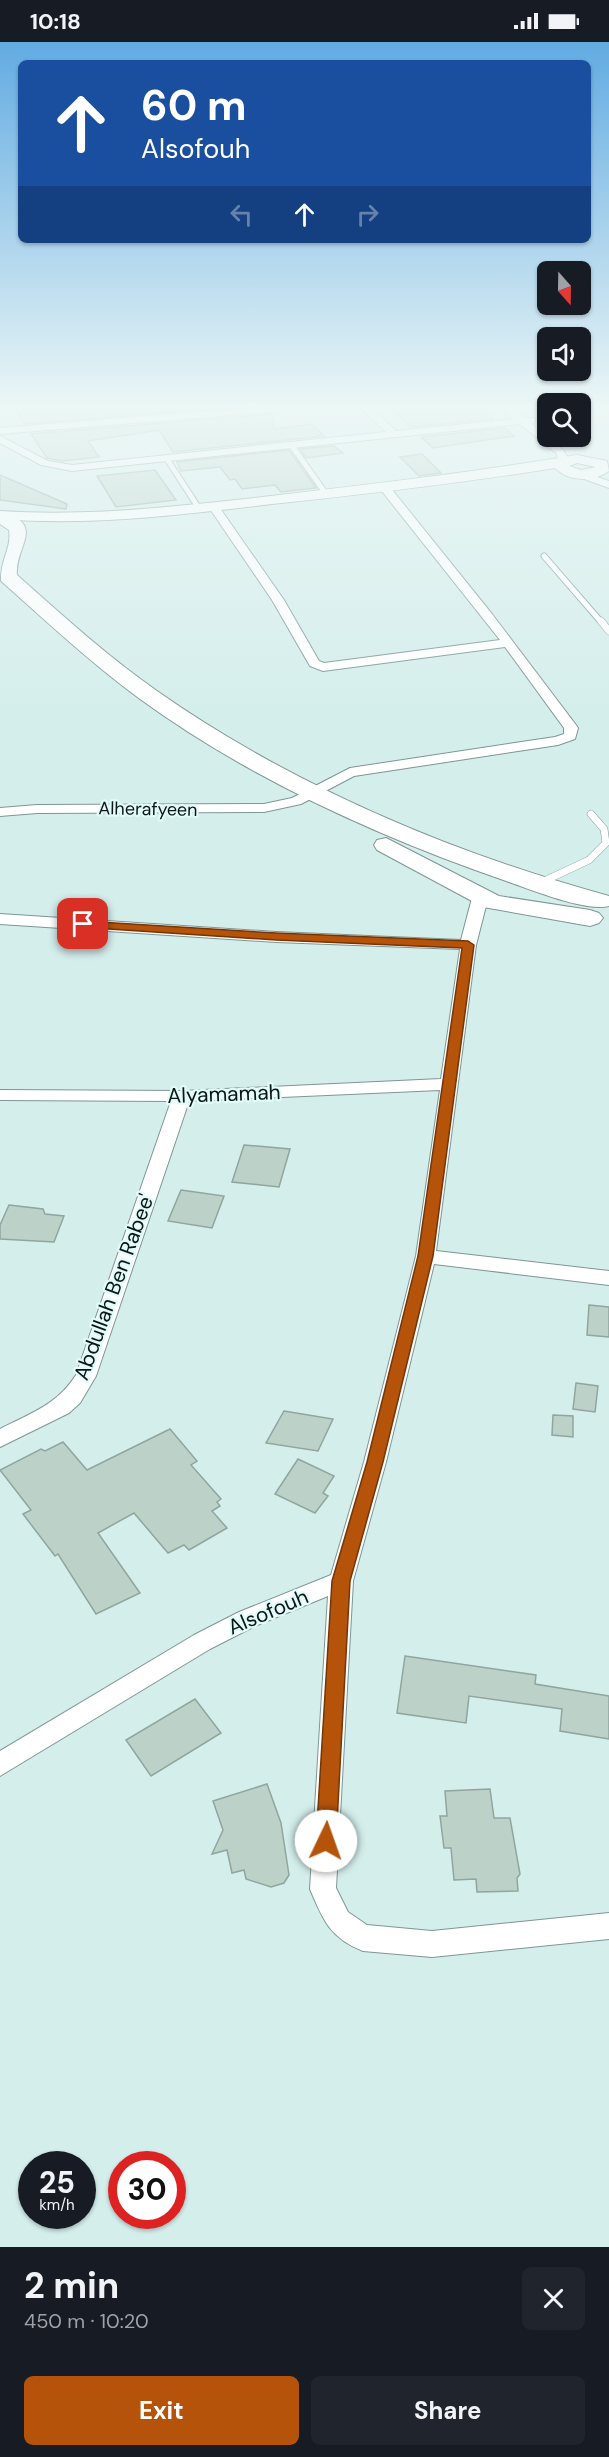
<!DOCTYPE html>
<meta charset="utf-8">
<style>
body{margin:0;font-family:"DM Sans",sans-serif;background:#20242c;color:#f1f3f6;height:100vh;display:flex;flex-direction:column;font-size:22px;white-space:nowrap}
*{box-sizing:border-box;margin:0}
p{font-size:20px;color:#9ea1a6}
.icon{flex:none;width:33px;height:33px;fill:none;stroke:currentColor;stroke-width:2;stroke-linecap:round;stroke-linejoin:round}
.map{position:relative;height:2205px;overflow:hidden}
.panel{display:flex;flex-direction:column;background:#171b24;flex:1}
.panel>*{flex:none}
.banner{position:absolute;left:18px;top:18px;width:573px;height:183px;border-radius:9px;box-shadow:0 2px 4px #0004;background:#1a4fa0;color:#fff;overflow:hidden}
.needle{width:39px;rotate:160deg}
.tools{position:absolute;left:537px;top:219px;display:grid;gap:12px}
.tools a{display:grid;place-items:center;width:54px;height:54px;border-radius:9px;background:#171b24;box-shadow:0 2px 4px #0004;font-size:30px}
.speed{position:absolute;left:18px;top:2109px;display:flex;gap:12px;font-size:30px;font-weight:700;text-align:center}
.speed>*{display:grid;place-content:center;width:78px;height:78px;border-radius:50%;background:#171b24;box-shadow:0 2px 4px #0004;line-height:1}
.speed small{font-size:15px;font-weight:400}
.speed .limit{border:9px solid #d22;background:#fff;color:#111}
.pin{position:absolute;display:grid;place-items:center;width:51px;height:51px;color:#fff;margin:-26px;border-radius:12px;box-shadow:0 3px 9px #0006}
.me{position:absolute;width:66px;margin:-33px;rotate:3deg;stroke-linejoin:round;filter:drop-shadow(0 0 4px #0008)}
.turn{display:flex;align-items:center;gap:21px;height:126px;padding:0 24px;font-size:27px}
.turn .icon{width:78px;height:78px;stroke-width:2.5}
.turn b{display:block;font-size:42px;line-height:51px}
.lanes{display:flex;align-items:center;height:57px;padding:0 24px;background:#0003;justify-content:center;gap:30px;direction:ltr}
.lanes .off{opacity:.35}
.round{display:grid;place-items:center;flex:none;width:63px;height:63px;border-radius:9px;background:#20242c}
.overview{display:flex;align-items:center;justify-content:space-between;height:102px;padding:0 24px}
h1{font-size:36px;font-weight:700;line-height:45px}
.action{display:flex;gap:12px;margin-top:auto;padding:12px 24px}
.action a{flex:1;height:69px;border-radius:9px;background:#b45309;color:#fff;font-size:24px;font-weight:700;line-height:69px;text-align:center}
.action a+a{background:#20242c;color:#f1f3f6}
.status{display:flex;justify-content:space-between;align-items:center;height:42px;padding:0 30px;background:#171b24;direction:ltr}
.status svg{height:16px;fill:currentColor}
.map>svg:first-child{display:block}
.building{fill:#bcd2c9;stroke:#90a59d;stroke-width:1.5}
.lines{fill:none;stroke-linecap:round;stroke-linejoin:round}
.lane-far1-casing{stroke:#7e9694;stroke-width:7}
.lane-casing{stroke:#7e9694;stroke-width:8}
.street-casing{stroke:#7e9694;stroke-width:2}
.secondary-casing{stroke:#7e9694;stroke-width:2}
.primary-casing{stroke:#7e9694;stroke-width:2}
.lane-far1{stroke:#fff;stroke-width:5}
.lane{stroke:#fff;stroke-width:7}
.street{fill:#fff;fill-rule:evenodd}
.secondary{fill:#fff;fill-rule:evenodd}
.primary{fill:#fff;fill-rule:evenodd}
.route{fill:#b45309;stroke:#753606;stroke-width:1.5}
.labels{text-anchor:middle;stroke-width:4.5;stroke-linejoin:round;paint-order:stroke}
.far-street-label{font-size:18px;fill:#0d1616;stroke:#e1fbfa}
.street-label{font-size:21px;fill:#0d1616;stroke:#e1fbfa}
</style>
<div class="status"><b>10:18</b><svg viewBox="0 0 49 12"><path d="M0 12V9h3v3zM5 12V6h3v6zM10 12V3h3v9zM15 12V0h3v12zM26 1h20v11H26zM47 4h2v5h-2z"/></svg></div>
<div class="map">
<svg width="609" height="2205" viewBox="0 0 609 2205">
<rect width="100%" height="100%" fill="#d4eeec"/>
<g class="building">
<path d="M15 366H77L82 370 115 366H217L25 382Z"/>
<path d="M391 366H480L493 377 410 385Z"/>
<path d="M273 372 274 387 311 382 324 394 173 410 159 388 88 399 99 415 62 419 47 416 31 392Z"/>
<path d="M504 386 514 394 433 406 421 395Z"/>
<path d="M334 404 343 411 306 416 300 407Z"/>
<path d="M289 408 316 446 281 450 275 443 242 447 235 437 230 438 220 425 181 429 177 420Z"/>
<path d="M422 412 441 431 419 434 400 415Z"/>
<path d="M155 428 176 458 116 465 97 434Z"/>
<path d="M0 433 67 462 66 467 0 458Z"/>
<path d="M244 1103 290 1107 279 1145 232 1140Z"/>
<path d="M181 1148 224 1154 212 1186 168 1179Z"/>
<path d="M9 1163 43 1167 45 1172 64 1174 54 1200 0 1197V1183Z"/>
<path d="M589 1263 609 1265V1295L587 1293Z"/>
<path d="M576 1341 598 1344 595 1370 573 1367Z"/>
<path d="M284 1369 333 1377 318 1409 266 1401Z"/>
<path d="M553 1373 573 1374V1395L552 1393Z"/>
<path d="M170 1387 197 1419 191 1423 221 1457 217 1460 220 1464 212 1469 227 1486 189 1508 184 1503 168 1511 134 1471 98 1491 140 1551 96 1572 58 1512 55 1514 23 1472 31 1468 0 1428 41 1407 45 1409 63 1400 87 1428Z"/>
<path d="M298 1417 334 1434 323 1451 328 1454 315 1471 275 1452Z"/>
<path d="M405 1614 536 1633 535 1642 609 1654V1697L560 1689 562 1667 469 1654 466 1681 397 1671Z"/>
<path d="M195 1657 221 1691 151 1734 126 1698Z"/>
<path d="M267 1742 281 1781 289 1833 284 1841 271 1845 246 1837 244 1828 232 1831 227 1808 212 1812 223 1788 213 1759Z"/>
<path d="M490 1747 494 1776H510L520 1832 517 1836 518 1849 477 1850 476 1837 454 1838 451 1806H444L440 1774H447L445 1749Z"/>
</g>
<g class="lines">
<defs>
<g id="lane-far1">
<path d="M292 404 326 452"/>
<path d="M167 417 198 465"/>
<path d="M544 514 602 581"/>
</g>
<g id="lane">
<path d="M601 579 609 589"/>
<path d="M540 841 589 818 606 801 604 787 591 772"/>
</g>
<g id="street">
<path d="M245 366H284L279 369 0 392V386Z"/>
<path d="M361 366H371L396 389 514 377 502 366H513L525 376H535V380L531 381 564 409 569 418 566 423H558L557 412 520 382 72 429 41 423 0 401V394L48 419 72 423 386 390Z"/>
<path d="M580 429 609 439V446L576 434 575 432Z"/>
<path d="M385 443 389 444 492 572 576 683 578 686 575 697 558 703 354 734 301 762 264 770 37 771 0 774V766L37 763 264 762 292 756 350 726 555 695 564 692V686L505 605 323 629 310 624 272 558 208 464 217 462 284 558 319 619 324 621 500 598 381 448V444Z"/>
<path d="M480 851 488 856 476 903 436 1209 609 1229V1243L434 1222 386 1420 353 1539 336 1846 348 1870 367 1883 432 1889 609 1871V1897L432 1915 363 1909C330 1896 323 1878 310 1847L328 1554 255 1584 210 1607 0 1734V1709L194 1593 239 1570 331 1533 364 1420 416 1214 440 1048 189 1059 96 1334 80 1361 69 1371 0 1405V1387C31 1371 57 1363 76 1333L171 1059 0 1058V1048L182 1049 441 1037 460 907 276 900 0 882V872L276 890 461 898 472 856Z"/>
</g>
<path id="secondary" d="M577 413 607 419 609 429C594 440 569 440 555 426 461 441 366 452 272 462 181 473 91 484 0 477V469C91 475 181 464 271 454 374 442 476 430 577 413ZM577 421 596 425 581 428 569 424Z"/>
<g id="primary">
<path d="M0 470C48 482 14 505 17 533 62 573 107 614 157 649 291 743 451 811 609 854V864C586 870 532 848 509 840 381 796 250 737 140 657 91 621 46 579 1 539 0 518 12 506 9 488L0 482Z"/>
<path d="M386 796 499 854 590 868 599 871 603 876 599 881 590 884 483 865 377 808 374 803 377 798Z"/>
</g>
</defs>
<use href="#lane-far1" class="lane-far1-casing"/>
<use href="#lane" class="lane-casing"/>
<use href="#street" class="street-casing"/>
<use href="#secondary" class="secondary-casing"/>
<use href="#primary" class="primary-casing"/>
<use href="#lane-far1" class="lane-far1"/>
<use href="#lane" class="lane"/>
<use href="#street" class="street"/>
<use href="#secondary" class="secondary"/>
<use href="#primary" class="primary"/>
</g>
<linearGradient id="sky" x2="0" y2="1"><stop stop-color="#62abe2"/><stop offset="0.54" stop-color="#ecf7f6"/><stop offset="1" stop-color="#ecf7f6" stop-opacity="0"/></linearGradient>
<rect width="609" height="675" fill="url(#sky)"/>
<path class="route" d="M83 879 276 891 468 899 474 903 433 1214 383 1420 350 1539 336 1799 333 1806 326 1809 319 1806 316 1799 332 1539 367 1420 418 1214 462 906 276 898 79 885V880Z"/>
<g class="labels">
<g class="far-street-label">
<text transform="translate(148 767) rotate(1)" y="6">Alherafyeen</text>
</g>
<g class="street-label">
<text transform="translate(224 1052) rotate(-2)" y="7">Alyamamah</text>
<text transform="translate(114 1245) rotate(-70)" y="7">Abdullah Ben Rabee'</text>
<text transform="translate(268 1570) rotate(-23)" y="7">Alsofouh</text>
</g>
</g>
</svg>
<div class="tools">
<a><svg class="needle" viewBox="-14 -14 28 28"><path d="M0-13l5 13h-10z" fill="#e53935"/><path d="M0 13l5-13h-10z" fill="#9ea1a6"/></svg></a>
<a><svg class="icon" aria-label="sound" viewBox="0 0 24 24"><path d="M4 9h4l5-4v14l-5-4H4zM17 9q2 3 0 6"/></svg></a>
<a><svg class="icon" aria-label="search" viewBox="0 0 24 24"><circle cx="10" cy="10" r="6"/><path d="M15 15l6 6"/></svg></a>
</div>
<div class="speed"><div>25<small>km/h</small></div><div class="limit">30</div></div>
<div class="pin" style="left:83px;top:882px;background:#d93025"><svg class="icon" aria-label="arrive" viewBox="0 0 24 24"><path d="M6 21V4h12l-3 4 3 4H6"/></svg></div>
<svg class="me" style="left:326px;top:1799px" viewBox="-20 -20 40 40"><circle r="19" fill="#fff"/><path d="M0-13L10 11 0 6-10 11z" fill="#b45309"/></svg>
<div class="banner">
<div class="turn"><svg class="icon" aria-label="ahead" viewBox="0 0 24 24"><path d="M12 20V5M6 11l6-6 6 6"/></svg><div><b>60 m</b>Alsofouh</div></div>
<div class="lanes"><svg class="icon off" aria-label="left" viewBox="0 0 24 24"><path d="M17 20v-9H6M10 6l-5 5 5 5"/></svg><svg class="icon" aria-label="ahead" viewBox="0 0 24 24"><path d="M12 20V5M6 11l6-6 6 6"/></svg><svg class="icon off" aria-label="right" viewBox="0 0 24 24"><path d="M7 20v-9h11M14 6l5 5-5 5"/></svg></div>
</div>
</div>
<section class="panel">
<div class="overview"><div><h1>2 min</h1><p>450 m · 10:20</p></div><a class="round"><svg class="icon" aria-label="close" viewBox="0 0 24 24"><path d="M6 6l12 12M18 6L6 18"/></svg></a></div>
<div class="action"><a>Exit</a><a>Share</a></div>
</section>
